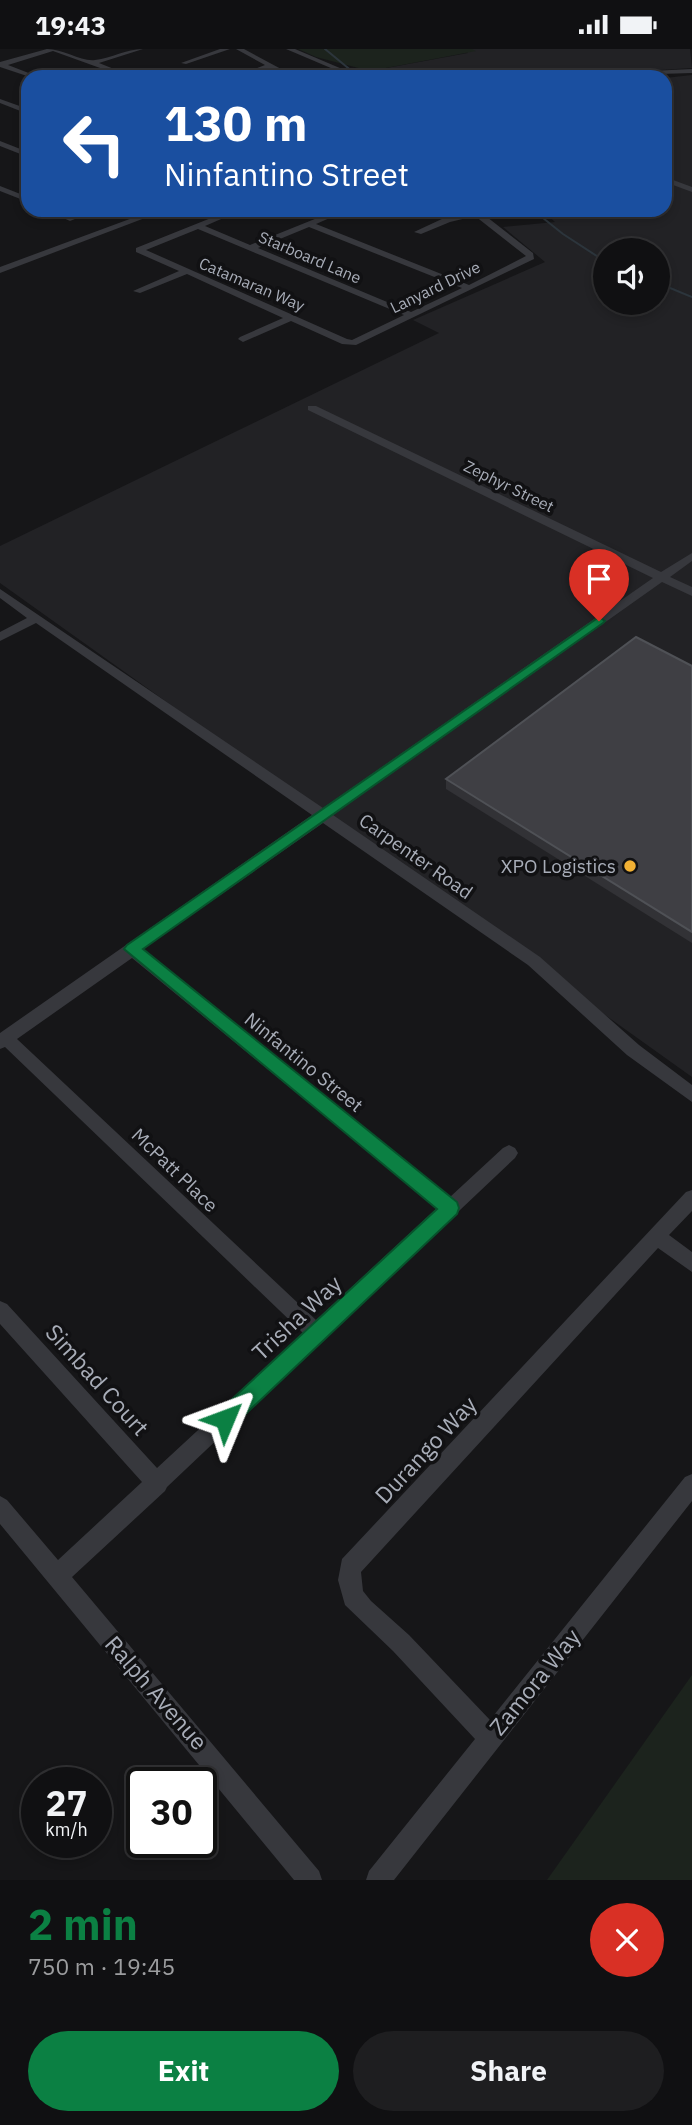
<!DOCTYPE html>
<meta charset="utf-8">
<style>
body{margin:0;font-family:"IBM Plex Sans",sans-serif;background:#1e1e20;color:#f1f3f6;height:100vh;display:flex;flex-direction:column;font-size:26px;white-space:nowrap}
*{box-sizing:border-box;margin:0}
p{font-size:23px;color:#9c9d9f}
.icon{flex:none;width:38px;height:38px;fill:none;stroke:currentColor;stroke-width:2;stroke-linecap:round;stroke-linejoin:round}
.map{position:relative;height:1831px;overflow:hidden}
.details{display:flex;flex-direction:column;background:#101012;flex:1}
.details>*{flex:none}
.top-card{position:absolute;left:21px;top:21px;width:651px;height:147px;border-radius:21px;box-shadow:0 4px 10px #0003,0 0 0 2px #303032;background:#1a4fa0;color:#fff;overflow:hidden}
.controls{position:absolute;left:593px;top:189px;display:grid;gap:14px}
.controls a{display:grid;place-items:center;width:77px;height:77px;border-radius:50%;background:#101012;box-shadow:0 4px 10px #0003,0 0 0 2px #303032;font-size:35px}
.speed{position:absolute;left:21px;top:1718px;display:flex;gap:14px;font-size:35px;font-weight:700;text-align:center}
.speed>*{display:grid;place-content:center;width:91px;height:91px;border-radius:50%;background:#101012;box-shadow:0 4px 10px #0003,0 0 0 2px #303032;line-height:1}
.speed small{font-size:18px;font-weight:400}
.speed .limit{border:4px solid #111;border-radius:10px;background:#fff;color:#111}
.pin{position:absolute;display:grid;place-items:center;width:60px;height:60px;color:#fff;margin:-72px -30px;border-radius:50% 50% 50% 0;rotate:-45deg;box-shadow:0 0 7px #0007}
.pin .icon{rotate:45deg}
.me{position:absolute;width:77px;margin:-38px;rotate:46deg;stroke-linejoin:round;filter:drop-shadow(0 0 5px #0008)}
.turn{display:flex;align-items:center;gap:24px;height:147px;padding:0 28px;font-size:32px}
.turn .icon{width:91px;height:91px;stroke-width:2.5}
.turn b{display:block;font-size:49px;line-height:60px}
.round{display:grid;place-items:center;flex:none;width:74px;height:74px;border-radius:37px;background:#1e1e20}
.overview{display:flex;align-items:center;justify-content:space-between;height:119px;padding:0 28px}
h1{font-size:42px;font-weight:800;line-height:52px;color:#0b8043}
.button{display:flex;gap:14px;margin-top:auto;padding:14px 28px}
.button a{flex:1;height:80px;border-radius:42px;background:#0b8043;color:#fff;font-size:28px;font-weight:800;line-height:80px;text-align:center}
.button a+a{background:#1e1e20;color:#f1f3f6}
.status{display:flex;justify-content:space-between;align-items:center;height:49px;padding:0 35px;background:#101012;direction:ltr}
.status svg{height:19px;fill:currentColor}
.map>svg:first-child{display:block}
.built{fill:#222225;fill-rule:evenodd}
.green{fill:#1c231d}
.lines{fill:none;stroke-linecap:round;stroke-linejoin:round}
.stream{stroke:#2c353c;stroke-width:2}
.minor{fill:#37383d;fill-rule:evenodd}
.wall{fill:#323236}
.building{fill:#3f3f44;stroke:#4f5156;stroke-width:2}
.route{fill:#0b8043;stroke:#07532c;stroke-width:2}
.poi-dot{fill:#f2b134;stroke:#111113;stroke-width:2.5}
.labels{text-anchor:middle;stroke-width:7;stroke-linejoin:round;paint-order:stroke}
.far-street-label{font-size:16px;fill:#a8adb8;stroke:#111113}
.street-label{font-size:19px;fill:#a8adb8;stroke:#111113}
.poi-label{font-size:19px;fill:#a8adb8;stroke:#111113;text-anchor:end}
.near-street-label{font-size:23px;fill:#a8adb8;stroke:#111113}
</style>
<div class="status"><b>19:43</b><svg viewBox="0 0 49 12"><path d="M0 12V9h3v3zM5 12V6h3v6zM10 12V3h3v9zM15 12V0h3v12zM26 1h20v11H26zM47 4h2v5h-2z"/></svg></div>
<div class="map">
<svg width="692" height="1831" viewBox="0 0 692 1831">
<rect width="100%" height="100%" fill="#161618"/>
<g class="built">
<path d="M465 0H690L692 19 552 28H381L370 22 468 4Z"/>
<path d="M692 26V1028L0 534V497L439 284 413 271 545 213 503 178 555 173 542 161H665V29ZM606 201H658V254H606Z"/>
</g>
<g class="green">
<path d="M298 0H472L476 2 370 22 316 8Z"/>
<path d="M692 1626V1831H547Z"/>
</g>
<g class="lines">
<g class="stream">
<path d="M325 0 359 28"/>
<path d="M533 161 563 185 606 213"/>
<path d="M658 234 692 248"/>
</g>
<g class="minor">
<path d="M47 0C63 0 82 13 95 11 112 9 126 0 143 0L99 14 134 28H125L53 2 8 16 39 28H30L0 18V13Z"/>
<path d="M220 0H230L186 15 181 14Z"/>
<path d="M236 0H244L296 28H288L271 19 243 28H233L265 16Z"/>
<path d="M286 0H295L361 28H352Z"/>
<path d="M692 20V24L563 28 566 26Z"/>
<path d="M0 50 28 60V65L0 54Z"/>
<path d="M0 92 28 103V108L0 97Z"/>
<path d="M665 128 692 138V143L665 133Z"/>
<path d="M0 137 28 148V153L0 142Z"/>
<path d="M46 161H57L70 167 86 161H97L70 172Z"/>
<path d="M154 161H166L0 224V218Z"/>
<path d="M231 161H242L205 177 250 196 337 161H348L316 175 469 236 526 207 475 167 450 173 421 185 414 183 444 169 470 163 469 161H478L533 204 534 210 356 296 342 295 291 272 243 293 238 290 240 288 283 269 187 225 140 244 133 242 179 222 136 203V199ZM309 178 462 239 411 263 258 199ZM198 180 404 266 352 291 347 290 146 201Z"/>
<path d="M308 357H316L661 523 692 504V512L670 528 692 538V547L662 533 333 766 540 908 639 996 692 1036V1053L627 1006 528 916 323 774 143 900 450 1148 503 1099 509 1096 515 1099 518 1104 515 1109 167 1438 165 1442 72 1528 319 1822 322 1831H294L0 1475V1447L7 1451 58 1511 142 1433 0 1275V1252L7 1255 157 1419 303 1284 5 998 0 1000V984L312 766 36 574 0 592V583L27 569 0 549V540L323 759 653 529 308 361ZM132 909 437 1159 316 1271 17 990Z"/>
<path d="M692 1141V1162L669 1186 692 1203V1223L658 1199 361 1523 363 1542 371 1552 409 1586 490 1671 685 1428 692 1425V1452L394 1831H366L369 1822 475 1690 393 1602 345 1556 338 1531 342 1510 686 1143Z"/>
</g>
</g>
<path class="wall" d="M692 617V894L446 740V730Z"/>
<path class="building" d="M636 588 692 617V883L446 730Z"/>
<path class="route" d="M599 568 605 572 603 574 143 900 457 1153 459 1159 457 1165 233 1377 225 1380 218 1377 215 1370 218 1363 437 1160 124 900 127 896Z"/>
<circle class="poi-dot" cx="630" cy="817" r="7"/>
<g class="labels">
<g class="far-street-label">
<text transform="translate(310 208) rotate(23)" y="6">Starboard Lane</text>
<text transform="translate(252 235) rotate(23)" y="6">Catamaran Way</text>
<text transform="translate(435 238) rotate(-26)" y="6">Lanyard Drive</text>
<text transform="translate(509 437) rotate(26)" y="6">Zephyr Street</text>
</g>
<g class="street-label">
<text transform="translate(416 807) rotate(35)" y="7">Carpenter Road</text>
<text transform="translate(304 1013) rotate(39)" y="7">Ninfantino Street</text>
<text transform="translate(175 1121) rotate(44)" y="7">McPatt Place</text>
</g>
<g class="poi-label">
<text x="616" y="824">XPO Logistics</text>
</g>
<g class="near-street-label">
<text transform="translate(297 1269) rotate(-43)" y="8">Trisha Way</text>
<text transform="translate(97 1331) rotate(48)" y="8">Simbad Court</text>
<text transform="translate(426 1401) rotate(-47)" y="8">Durango Way</text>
<text transform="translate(535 1633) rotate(-51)" y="8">Zamora Way</text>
<text transform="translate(156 1644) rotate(49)" y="8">Ralph Avenue</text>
</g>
</g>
</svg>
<div class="controls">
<a><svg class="icon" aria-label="sound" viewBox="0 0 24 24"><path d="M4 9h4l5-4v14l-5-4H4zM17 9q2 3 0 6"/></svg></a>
</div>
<div class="speed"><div>27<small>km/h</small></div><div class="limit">30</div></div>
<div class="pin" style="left:599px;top:572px;background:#d93025"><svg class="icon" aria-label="arrive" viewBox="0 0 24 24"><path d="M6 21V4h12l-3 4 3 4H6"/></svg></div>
<svg class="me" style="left:225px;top:1370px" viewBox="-20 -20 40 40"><path d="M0-17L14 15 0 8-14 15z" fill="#0b8043" stroke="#fff" stroke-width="4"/></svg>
<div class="top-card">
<div class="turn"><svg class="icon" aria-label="left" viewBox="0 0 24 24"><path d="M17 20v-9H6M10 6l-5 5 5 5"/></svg><div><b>130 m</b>Ninfantino Street</div></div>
</div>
</div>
<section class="details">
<div class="overview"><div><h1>2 min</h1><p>750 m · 19:45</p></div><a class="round" style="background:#d93025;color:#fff"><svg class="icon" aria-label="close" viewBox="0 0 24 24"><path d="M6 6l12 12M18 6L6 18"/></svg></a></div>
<div class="button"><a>Exit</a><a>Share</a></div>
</section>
